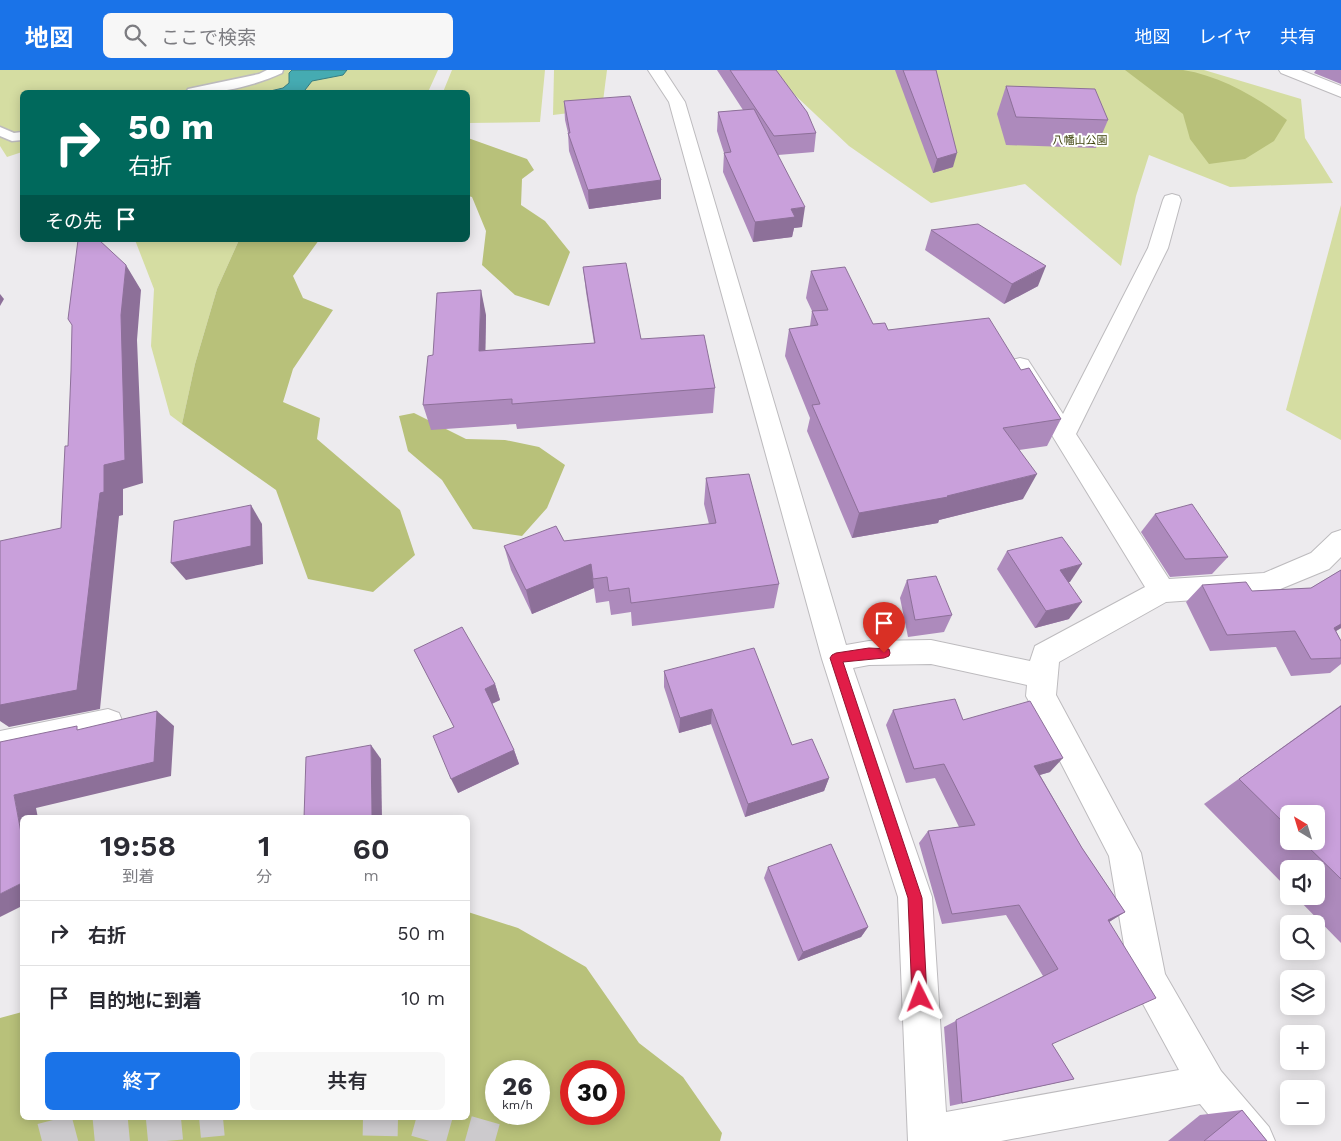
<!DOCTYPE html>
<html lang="ja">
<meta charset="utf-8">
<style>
body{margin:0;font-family:"Work Sans","Noto Sans JP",sans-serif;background:#f7f7f7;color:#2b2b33;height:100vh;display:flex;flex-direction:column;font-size:19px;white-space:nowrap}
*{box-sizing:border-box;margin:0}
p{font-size:16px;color:#7c7c81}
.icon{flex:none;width:28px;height:28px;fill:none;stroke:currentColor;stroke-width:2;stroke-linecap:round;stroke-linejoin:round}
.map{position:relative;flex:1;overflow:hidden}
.panel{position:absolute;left:20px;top:745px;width:450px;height:305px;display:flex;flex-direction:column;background:#fff;border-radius:8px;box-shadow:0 2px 12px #0003}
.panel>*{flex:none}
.top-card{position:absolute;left:20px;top:20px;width:450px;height:152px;border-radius:8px;box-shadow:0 2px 12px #0003;background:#00695c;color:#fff;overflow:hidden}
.needle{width:32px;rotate:322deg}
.tools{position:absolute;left:1280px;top:735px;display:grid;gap:10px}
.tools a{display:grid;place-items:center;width:45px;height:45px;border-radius:8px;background:#fff;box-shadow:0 2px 12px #0003;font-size:25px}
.speed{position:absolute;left:485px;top:990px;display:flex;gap:10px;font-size:25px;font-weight:700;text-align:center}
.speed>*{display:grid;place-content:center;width:65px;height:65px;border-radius:50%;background:#fff;box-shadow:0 2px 12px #0003;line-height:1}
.speed small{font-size:12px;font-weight:400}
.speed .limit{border:8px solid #d22;background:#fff;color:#111}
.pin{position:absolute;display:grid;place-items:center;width:42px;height:42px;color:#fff;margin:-51px -21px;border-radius:50% 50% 50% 0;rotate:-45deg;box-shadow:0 0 5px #0007}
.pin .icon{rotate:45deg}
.me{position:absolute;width:55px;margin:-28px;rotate:357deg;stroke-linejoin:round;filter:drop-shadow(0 0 4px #0008)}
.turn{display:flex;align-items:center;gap:18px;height:105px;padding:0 25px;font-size:22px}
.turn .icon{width:65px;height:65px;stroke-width:2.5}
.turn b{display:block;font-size:35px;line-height:42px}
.then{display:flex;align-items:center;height:48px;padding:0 25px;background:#0003;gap:10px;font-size:19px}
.eta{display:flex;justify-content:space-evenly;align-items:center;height:85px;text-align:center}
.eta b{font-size:30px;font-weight:600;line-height:35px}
.primary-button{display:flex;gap:10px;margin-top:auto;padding:10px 25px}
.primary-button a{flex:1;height:58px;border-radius:8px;background:#1a73e8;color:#fff;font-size:20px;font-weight:600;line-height:58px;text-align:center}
.primary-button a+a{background:#f7f7f7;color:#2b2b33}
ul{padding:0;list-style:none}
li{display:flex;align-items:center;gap:15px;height:65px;padding:0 25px;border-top:1px solid #e1e1e2}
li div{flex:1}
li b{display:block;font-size:19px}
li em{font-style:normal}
header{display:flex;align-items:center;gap:30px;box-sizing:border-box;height:70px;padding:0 25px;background:#1a73e8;color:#fff}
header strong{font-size:24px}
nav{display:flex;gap:28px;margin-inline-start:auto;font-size:18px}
.search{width:350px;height:45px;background:#f7f7f7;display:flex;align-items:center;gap:12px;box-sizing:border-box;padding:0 18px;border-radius:8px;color:#7c7c81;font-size:19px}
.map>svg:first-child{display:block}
.green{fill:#d5dda2}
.forest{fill:#b8c17a;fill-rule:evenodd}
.water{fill:#45abb2;stroke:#367d82}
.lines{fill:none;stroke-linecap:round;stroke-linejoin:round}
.primary-tunnel{stroke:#cccacd;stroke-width:35;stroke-dasharray:35 18;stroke-linecap:butt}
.lane-casing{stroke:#bdbbbe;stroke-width:3}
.street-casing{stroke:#bdbbbe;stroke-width:2}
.lane{fill:#fff;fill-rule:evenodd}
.street{fill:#fff;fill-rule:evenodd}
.wall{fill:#ad8abc;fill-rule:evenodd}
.shaded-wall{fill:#8d7099}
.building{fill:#c9a0db;stroke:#8d7099}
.route{fill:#e11d48;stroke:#92132f}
.labels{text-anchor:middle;stroke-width:4;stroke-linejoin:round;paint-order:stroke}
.far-park-label{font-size:11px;fill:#3d420b;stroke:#fff}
</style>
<header>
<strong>地図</strong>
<div class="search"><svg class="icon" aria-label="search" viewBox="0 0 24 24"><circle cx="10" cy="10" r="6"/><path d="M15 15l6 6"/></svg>ここで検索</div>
<nav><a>地図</a><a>レイヤ</a><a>共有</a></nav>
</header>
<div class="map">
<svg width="1341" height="1071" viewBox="0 0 1341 1071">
<rect width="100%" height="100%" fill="#edebee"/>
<g class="green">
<path d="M0 0H438L428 22H22V82L7 87 0 76Z"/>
<path d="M452 0H545L540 52 468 53V22H443Z"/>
<path d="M554 0H607L602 39 553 45Z"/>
<path d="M762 0H1204L1301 29 1305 68 1333 113 1230 117 1149 85 1136 126 1121 196 1025 114 931 133 849 76 780 11Z"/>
<path d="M1341 135V370L1286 340Z"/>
<path d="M135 170H239L217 219 195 294 182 354 170 345 151 276 154 219Z"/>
</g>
<g class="forest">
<path d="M1125 0C1144 0 1165 0 1183 0 1221 6 1257 27 1287 50L1274 71 1245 89 1209 94 1190 69 1183 44Z"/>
<path d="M468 68 527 89 534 100 522 109 521 135 545 151 570 182 549 236 515 225 482 195 486 161 472 127 468 126Z"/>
<path d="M239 170H319L293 206 303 228 333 240 293 299 283 332 320 348 317 369 400 440 415 485 373 522 308 509 276 420 182 354 195 294 217 219Z"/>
<path d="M414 343 466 369 505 370 539 377 565 395 547 438 522 466 473 459 442 410 408 381 399 346Z"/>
<path d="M468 842 518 858 586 897 639 973 683 1007 722 1063 720 1071H0V948L22 942V1048H468ZM496 1001H539V1044H496ZM614 1001V1044H571V1001Z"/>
</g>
<path class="water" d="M292 0H347L343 5 312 11 305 20V22H266L283 18 289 13V3Z"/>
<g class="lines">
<g class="primary-tunnel">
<path d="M363 1048 416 1049 495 1071"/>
<path d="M42 1071 76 1062 223 1048"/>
</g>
<defs>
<g id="lane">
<path d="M267 0H283L282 3C257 15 213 26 186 22L188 19 259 4Z"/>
<path d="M0 57 14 63 22 62V70L12 71 0 66Z"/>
</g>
<g id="street">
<path d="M648 0H664L685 32 846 575 869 571 931 570 1030 591 1035 576 1145 517 1009 295 1012 290 1020 288 1028 290 1063 344 1148 178 1163 130 1165 126 1172 124 1179 126 1181 130 1168 178 1076 364 1169 509 1264 503 1311 483 1332 463 1341 460V487L1329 499 1266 525 1166 532 1059 592 1056 625 1141 783 1165 904 1221 1001 1269 1057 1275 1071H1230L1200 1034 1001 1071H908L898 827 822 589 669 32ZM931 594 1027 615 1026 626 1031 635 1109 786 1130 910 1179 1000 946 1042 932 827 853 598 869 595Z"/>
<path d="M1279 0H1301L1341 16V27L1281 3Z"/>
<path d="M108 639 119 643 123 653 119 663 108 667 0 689V661Z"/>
</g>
</defs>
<use href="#lane" class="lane-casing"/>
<use href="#street" class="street-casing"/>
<use href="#lane" class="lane"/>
<use href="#street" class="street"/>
</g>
<g class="wall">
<path d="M717 0H776L816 63 814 82 778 85 802 157 794 158 792 167 753 172 723 102 724 83 717 61 718 42 743 40Z"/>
<path d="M895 0H936L953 97 933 103Z"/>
<path d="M1316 0H1341V14L1314 3Z"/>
<path d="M1006 16 1108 50 1096 78 1006 75 997 44Z"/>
<path d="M564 31 661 110V129L589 139 569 81 568 63 565 50Z"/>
<path d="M931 160 1038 216 1004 234 925 180Z"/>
<path d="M583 197 641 269 715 318 713 343 517 359 516 354 431 360 423 335 433 285 486 245 485 281 594 273 586 222Z"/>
<path d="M811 201 873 254 888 260 1021 300 1061 349 1047 376 1019 380 1023 429 939 450 938 453 852 468 807 361 810 348 785 286 789 259 810 256 812 241 806 228Z"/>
<path d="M706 408 779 514 774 538 632 556 631 542 611 545 609 531 596 533 594 518 532 544 511 500 504 476 564 471 709 454 704 434Z"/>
<path d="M1155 444 1228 487 1212 504 1170 507 1141 462Z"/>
<path d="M1007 481 1070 512H1068L1069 549 1035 558 997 499Z"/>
<path d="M1341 500V558L1336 561 1341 571V594L1330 603 1291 606 1276 577 1210 581 1186 532 1202 515 1252 521 1311 518Z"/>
<path d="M907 510 952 545 944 562 908 567 900 528Z"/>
<path d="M414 580 495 614 500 630 492 634 514 680 519 694 458 723 454 657Z"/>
<path d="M664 601 792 675 829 708 824 721 745 747 711 654 679 663 664 617Z"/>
<path d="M1341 635V873L1295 826H1316V799H1289V820L1204 734ZM1289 744 1316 771H1289Z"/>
<path d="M893 640 963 650 1050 702 1040 705 1082 778 1125 842 1109 852 1052 974 1074 1009 950 1036 944 957 1043 906 1006 845 942 854 919 773 928 761 959 757 935 708 906 713 886 655Z"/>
<path d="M768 797 868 857 861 867 798 891 764 808Z"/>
<path d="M1242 1040 1267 1071H1168L1200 1045Z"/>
</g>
<g class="shaded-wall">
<path d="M957 83 953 97 933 103 937 89Z"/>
<path d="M661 110V129L589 139 588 120Z"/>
<path d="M805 137 802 157 794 158 792 167 753 172 755 152 791 139Z"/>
<path d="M126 195 141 220 137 270 143 413 123 419V445L119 446 100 639 9 657 0 651V631L100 423 104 395Z"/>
<path d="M1046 196 1038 216 1004 234 1012 214Z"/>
<path d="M481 220 486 245 485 306 479 281Z"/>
<path d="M0 224 4 229 0 236Z"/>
<path d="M1037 404 1023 429 939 450 938 453 852 468 859 443 947 426Z"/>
<path d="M251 435 262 454 263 494 186 510 171 493Z"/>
<path d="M591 494 594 518 532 544 526 520Z"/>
<path d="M1082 494 1070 512 1048 517 1060 500Z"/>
<path d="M1082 532 1069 549 1035 558 1046 541Z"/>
<path d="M1341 554V558L1313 575 1334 558Z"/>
<path d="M495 614 500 630 491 634 485 619Z"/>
<path d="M712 639 711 654 679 663 680 648Z"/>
<path d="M157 641 174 656 171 706 36 738 38 748H22V768L14 725Z"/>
<path d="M371 675 381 689 382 748H372Z"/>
<path d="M514 680 519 694 458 723 451 709Z"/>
<path d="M1063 688 1050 702 1022 710 1034 696Z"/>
<path d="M829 708 824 721 745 747 748 734Z"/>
<path d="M22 813V836L0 847V824Z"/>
<path d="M1125 842 1109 852 1108 850Z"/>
<path d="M868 857 861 867 798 891 803 882Z"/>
</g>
<g class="building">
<path d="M730 0H776L807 42 816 63 774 66Z"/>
<path d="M903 0H936L957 83 937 89Z"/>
<path d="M1006 16 1095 19 1108 50 1016 47Z"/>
<path d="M630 26 661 110 588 120 568 63H570L564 31Z"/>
<path d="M754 39 805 137 791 139 795 147 755 152 724 83 731 82 718 42Z"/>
<path d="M978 154 1046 196 1012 214 931 160Z"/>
<path d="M78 170H99L126 195 121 245 125 390 104 395V422L100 423 77 620 0 635V471L61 458 65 376H68L71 301 72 255 68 249Z"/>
<path d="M626 193 641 269 704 265 715 318 512 334V329L423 335 428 286 433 285 437 223 481 220 479 281 595 273 583 197Z"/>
<path d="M845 197 873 254 885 253 888 260 989 248 1021 300 1029 298 1061 349 1003 358 1037 404 947 426 948 427 859 443 812 335 820 334 789 259 818 255 812 241 828 240 811 201Z"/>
<path d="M749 404 779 514 631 533 629 518 609 521 607 507 593 509 591 494 526 520 504 476 556 456 564 471 716 453 706 408Z"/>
<path d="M1192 434 1228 487 1185 489 1155 444Z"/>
<path d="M251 435V476L171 493 174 451Z"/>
<path d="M1062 467 1082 494 1060 500 1082 532 1046 541 1007 481Z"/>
<path d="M1341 500V554L1334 558 1341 571V588L1311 589 1295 561 1227 565 1202 515 1246 512 1252 521 1311 518Z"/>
<path d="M936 506 952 545 915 550 907 510Z"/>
<path d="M462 557 495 614 485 619 514 680 451 709 433 666 454 657 414 580Z"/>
<path d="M754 578 792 675 812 669 829 708 748 734 712 639 680 648 664 601Z"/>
<path d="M955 629 963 650 1030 631 1063 688 1034 696 1082 778 1125 842 1108 850 1156 928 1052 974 1074 1009 962 1033 956 950 1058 899 1019 835 952 844 928 761 975 755 944 694 914 699 893 640Z"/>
<path d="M1341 636V809L1302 771H1316V744H1289V758L1239 709Z"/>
<path d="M157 641 154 692 14 725 22 768V813L0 824V672L77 656V660Z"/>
<path d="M371 675 372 748H304L306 687Z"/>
<path d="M831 774 868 857 803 882 768 797Z"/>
<path d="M1242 1040 1267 1071H1204Z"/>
</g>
<path class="route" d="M869 578 889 579 890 583 889 586 884 588 843 592 922 828 927 927 925 932 920 934 914 932 912 927 908 828 830 588 832 585 836 583Z"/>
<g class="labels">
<g class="far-park-label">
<text x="1080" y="74">八幡山公園</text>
</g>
</g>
</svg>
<div class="tools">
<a><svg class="needle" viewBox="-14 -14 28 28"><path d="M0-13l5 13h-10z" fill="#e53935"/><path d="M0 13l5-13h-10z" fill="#7c7c81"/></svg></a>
<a><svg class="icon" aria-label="sound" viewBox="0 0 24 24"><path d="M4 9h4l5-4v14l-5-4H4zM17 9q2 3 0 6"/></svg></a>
<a><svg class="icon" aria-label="search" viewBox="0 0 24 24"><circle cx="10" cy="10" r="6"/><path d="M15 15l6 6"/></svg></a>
<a><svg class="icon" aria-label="layers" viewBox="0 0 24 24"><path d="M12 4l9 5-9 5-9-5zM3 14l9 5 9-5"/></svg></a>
<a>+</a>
<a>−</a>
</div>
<div class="speed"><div>26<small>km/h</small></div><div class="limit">30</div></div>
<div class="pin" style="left:884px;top:583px;background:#d93025"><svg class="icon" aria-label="arrive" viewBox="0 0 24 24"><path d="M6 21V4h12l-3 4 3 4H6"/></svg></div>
<svg class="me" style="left:920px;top:927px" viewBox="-20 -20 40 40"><path d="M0-17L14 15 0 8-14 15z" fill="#e11d48" stroke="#fff" stroke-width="4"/></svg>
<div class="top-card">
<div class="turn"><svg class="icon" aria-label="right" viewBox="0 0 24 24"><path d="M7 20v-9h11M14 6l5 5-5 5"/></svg><div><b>50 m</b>右折</div></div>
<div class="then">その先<svg class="icon" aria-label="arrive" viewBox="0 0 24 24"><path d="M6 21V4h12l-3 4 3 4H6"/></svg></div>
</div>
<section class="panel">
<div class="eta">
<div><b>19:58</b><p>到着</p></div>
<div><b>1</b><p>分</p></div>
<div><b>60</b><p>m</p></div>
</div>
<ul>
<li><svg class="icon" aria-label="right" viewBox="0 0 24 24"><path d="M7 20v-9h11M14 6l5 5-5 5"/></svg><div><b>右折</b></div><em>50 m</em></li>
<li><svg class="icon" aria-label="arrive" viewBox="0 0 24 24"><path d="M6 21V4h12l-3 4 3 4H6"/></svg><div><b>目的地に到着</b></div><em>10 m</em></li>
</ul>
<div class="primary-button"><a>終了</a><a>共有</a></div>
</section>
</div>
